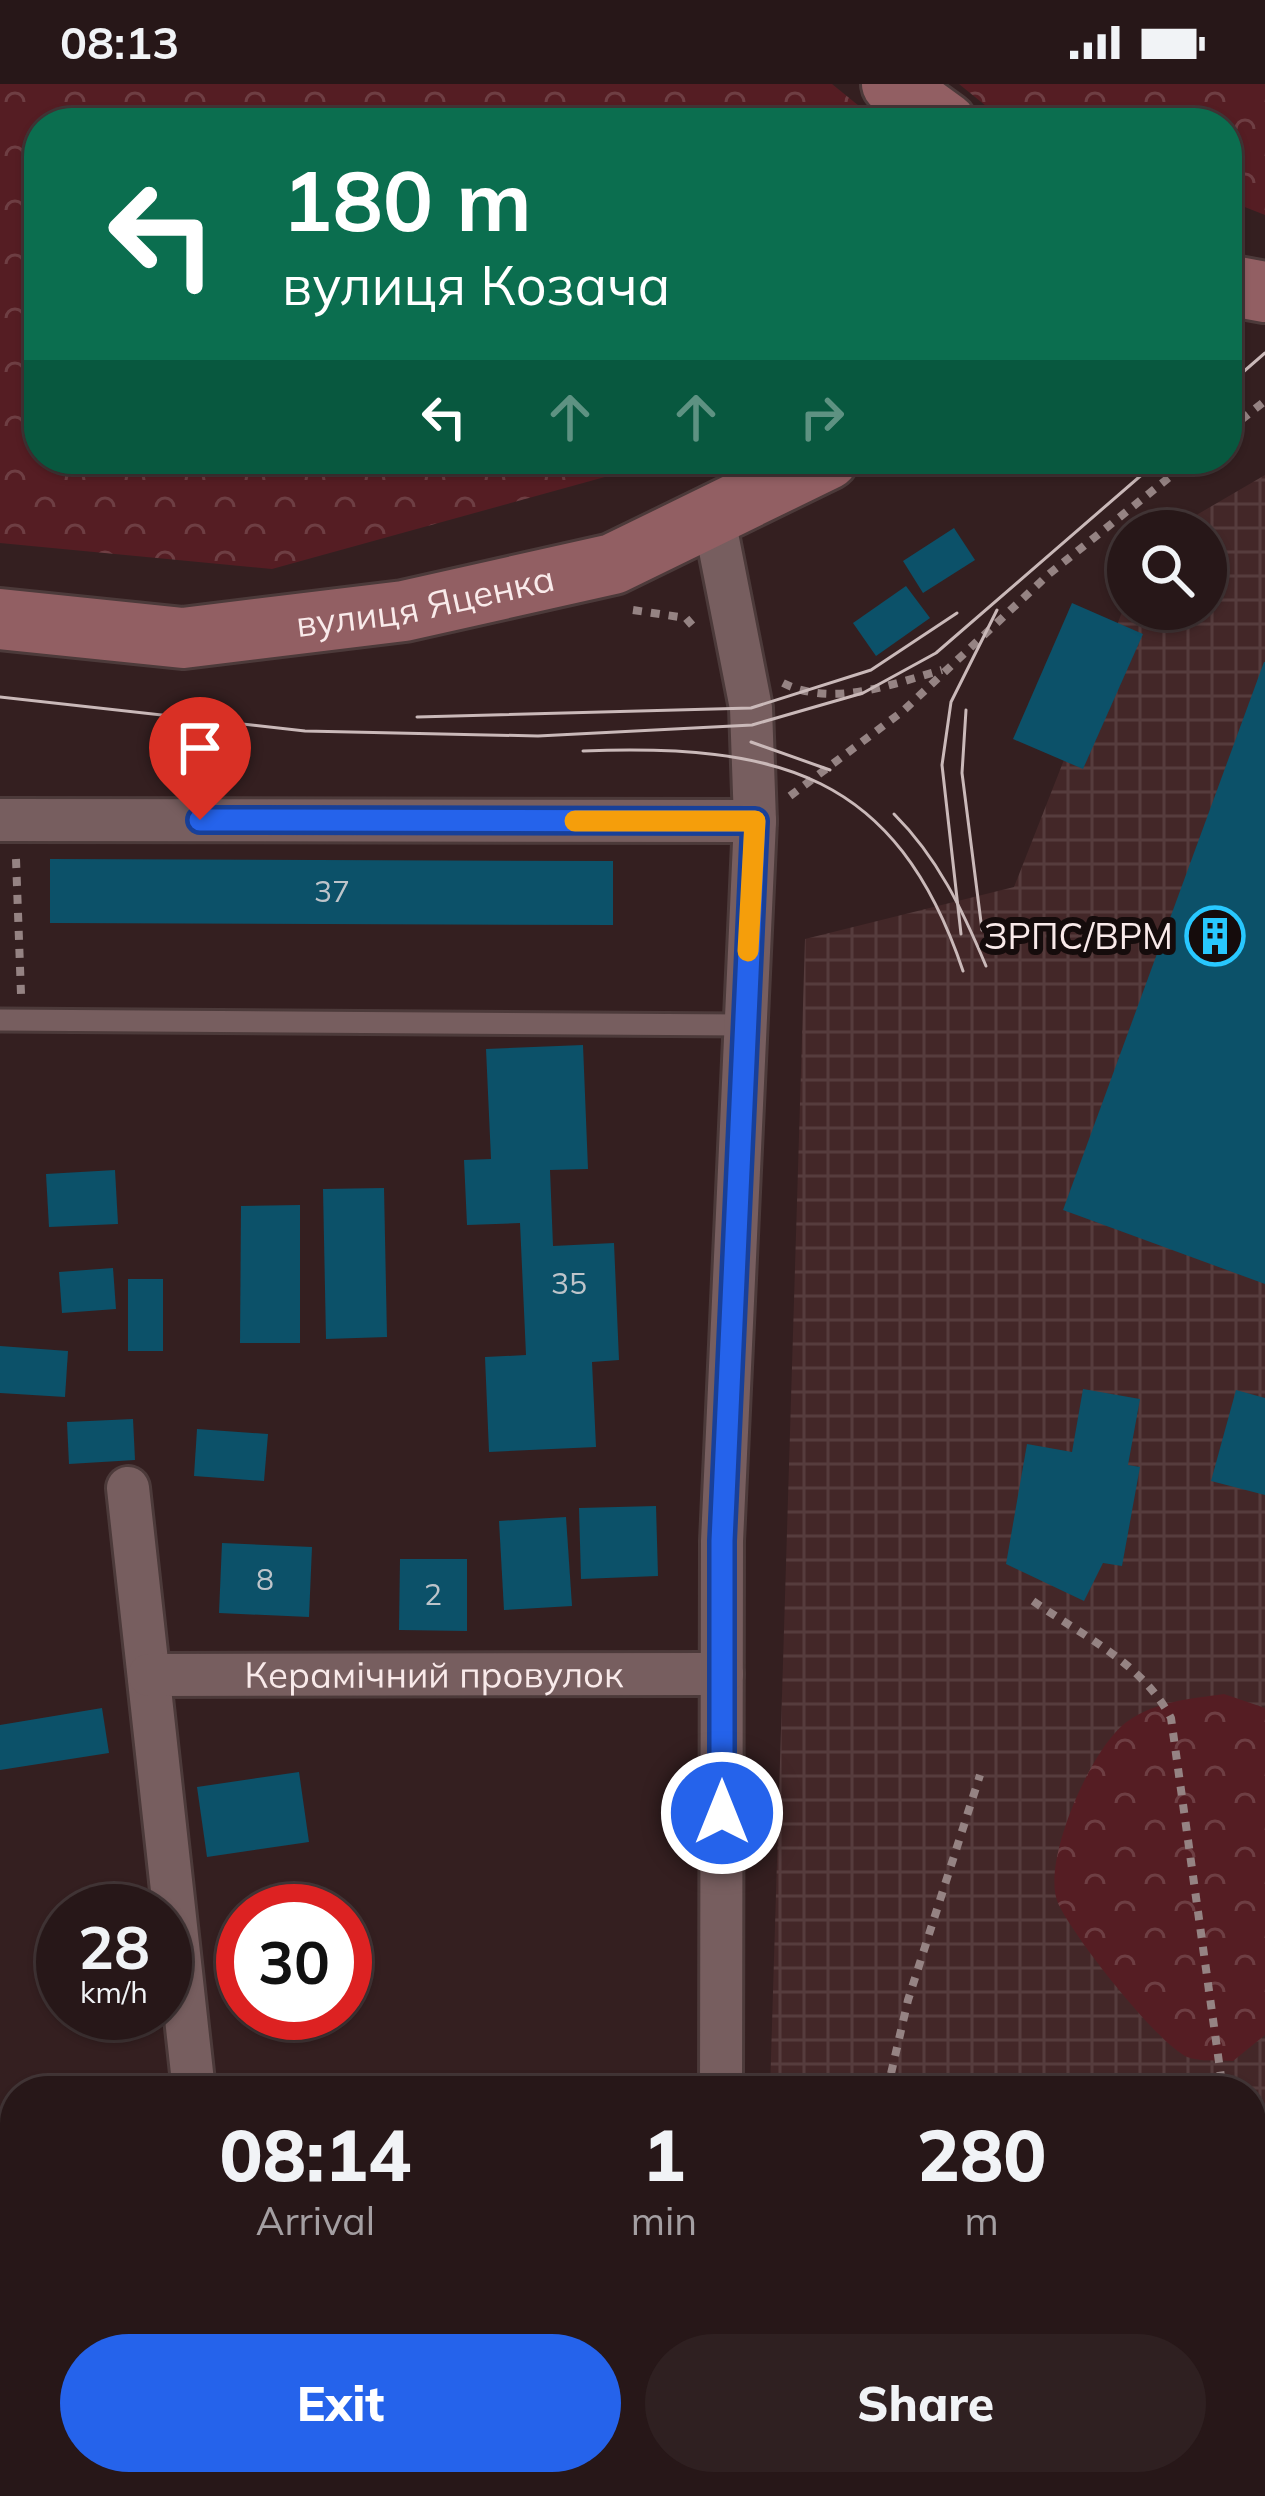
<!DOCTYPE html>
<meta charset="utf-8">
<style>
body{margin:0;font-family:Mulish,sans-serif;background:#2f2021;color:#f1f3f6;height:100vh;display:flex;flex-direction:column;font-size:45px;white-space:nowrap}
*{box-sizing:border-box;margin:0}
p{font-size:39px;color:#a49fa2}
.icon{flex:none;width:66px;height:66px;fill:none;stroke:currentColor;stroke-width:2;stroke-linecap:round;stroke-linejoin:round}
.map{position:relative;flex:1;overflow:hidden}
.panel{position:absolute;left:0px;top:1992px;width:1266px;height:420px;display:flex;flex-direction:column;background:#271718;border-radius:48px 48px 0 0;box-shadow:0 3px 9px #0004,0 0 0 3px #433637}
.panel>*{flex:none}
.top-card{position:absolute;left:24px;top:24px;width:1218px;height:366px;border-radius:48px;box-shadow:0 3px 9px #0004,0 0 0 3px #433637;background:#0b6e4f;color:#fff;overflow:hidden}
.buttons{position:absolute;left:1107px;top:426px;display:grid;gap:24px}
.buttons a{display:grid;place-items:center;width:120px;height:120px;border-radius:50%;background:#271718;box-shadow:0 3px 9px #0004,0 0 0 3px #433637;font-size:60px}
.speed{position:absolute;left:36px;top:1800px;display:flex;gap:24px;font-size:60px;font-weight:700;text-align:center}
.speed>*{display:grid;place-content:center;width:156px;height:156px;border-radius:50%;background:#271718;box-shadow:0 3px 9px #0004,0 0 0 3px #433637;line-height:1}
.speed small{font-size:30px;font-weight:400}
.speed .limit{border:18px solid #d22;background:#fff;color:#111}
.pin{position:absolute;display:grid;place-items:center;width:102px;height:102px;color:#fff;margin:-123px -51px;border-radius:50% 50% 50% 0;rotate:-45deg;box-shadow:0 0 12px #0007}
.pin .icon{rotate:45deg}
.me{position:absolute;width:132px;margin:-66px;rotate:0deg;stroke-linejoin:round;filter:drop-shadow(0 0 9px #0008)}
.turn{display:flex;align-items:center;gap:42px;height:252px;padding:0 60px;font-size:54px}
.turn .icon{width:156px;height:156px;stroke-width:2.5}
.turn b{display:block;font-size:84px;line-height:102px}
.lanes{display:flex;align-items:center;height:114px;padding:0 60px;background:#0003;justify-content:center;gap:60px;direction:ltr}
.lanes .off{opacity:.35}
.eta{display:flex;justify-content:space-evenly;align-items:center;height:204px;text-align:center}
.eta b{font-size:72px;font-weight:800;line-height:84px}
.primary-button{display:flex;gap:24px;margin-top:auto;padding:24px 60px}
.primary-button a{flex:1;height:138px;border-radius:72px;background:#2563eb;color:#fff;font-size:48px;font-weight:800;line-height:138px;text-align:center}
.primary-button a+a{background:#2f2021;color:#f1f3f6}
.status{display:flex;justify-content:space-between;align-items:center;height:84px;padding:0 60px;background:#271718;direction:ltr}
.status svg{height:33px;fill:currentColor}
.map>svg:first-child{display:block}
.industrial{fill:url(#industrial-grid)}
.park{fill:url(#park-crowns)}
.building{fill:#0c5169}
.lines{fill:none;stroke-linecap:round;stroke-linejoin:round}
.lane-casing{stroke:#4c3a3a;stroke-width:27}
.street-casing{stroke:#4c3a3a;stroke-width:48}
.secondary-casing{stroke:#4c3a3a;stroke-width:66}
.path{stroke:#958383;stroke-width:8;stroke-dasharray:9 9;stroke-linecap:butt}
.lane{stroke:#775e5f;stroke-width:21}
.street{stroke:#775e5f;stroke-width:42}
.secondary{stroke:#925f63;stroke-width:60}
.tram{stroke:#cab9b9;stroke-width:3}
.route-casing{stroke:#184099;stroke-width:30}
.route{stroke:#2563eb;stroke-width:21}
.slow{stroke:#f59e0b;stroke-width:21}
.labels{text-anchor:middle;stroke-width:12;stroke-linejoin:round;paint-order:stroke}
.number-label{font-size:30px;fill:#bec4ca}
.street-label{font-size:36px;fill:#f9eaea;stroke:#150c0c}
.poi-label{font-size:36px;fill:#f9eaea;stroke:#150c0c;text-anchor:end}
</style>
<div class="status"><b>08:13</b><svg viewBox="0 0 49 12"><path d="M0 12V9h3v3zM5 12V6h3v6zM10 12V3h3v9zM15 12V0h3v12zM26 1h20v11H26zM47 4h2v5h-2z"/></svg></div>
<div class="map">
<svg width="1265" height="2412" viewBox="0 0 1265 2412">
<defs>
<pattern id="industrial-grid" width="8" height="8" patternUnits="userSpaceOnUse" patternTransform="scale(3)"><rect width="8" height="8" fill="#432728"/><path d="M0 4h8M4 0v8" fill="none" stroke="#563c3d"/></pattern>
<pattern id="park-crowns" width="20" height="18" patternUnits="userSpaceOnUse" patternTransform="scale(3)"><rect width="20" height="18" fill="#551d23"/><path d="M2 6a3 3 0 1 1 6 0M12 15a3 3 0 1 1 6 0" fill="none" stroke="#6e3e43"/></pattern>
</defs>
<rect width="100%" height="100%" fill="#341f20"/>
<path class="industrial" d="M1265 391V2412H757L758 2397H1251V2007H770L805 855 1014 803 1128 513V525H1206V447H1169Z"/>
<g class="park">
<path d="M0 0H832L880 39H39V375H670L272 485 0 459Z"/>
<path d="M959 0H1265V131L1227 116V39H1026L991 26Z"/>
<path d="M1224 1610 1265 1624V1951L1233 1977C1219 1976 1200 1978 1187 1973 1157 1959 1072 1851 1058 1819 1040 1778 1093 1660 1128 1637 1157 1617 1189 1615 1224 1610Z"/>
</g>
<g class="building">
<path d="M954 444 975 476 923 509 903 477Z"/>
<path d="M906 502 930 534 876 572 853 539Z"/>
<path d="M1072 519 1143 550 1083 685 1013 655Z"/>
<path d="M1264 578H1265V1200L1063 1126Z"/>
<path d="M50 775 613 777V841L50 839Z"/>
<path d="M583 961 588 1085 550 1086 553 1162 614 1159 619 1276 592 1278 596 1363 489 1368 485 1273 526 1271 520 1139 467 1141 464 1076 491 1075 486 965Z"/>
<path d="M115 1086 118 1140 49 1143 46 1090Z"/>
<path d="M384 1104 387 1253 326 1255 323 1105Z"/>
<path d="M300 1121V1259H240L241 1122Z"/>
<path d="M113 1184 116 1225 62 1229 59 1188Z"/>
<rect x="128" y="1195" width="35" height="72"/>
<path d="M0 1262 68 1267 65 1313 0 1309Z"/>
<path d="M1083 1305 1140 1315 1128 1381 1140 1383 1122 1482 1103 1479 1084 1517 1006 1480 1027 1360 1072 1368Z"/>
<path d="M1236 1306 1265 1314V1411L1211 1397Z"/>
<path d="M133 1335 135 1376 69 1380 67 1338Z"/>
<path d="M197 1345 268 1350 264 1397 194 1392Z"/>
<path d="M656 1422 658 1492 581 1495 579 1424Z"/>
<path d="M566 1433 572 1522 504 1526 499 1437Z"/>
<path d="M222 1459 312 1463 309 1533 219 1529Z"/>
<path d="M400 1475H467V1547L399 1546Z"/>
<path d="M102 1624 109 1669 0 1686V1641Z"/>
<path d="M299 1688 309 1758 207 1773 197 1703Z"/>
<path d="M1265 2146V2412H1255L1217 2397H1251V2180Z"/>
</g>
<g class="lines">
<defs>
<path id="lane" d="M0 936 744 941"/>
<g id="street">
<path d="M714 435 751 624 755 737 722 1457 721 2007"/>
<path d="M0 736 755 737"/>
<path d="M128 1404 194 2007"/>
<path id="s1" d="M149 1591 722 1590"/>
<path d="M236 2397 237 2412"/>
<path d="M720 2412V2397"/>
</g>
<g id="secondary">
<path d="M892 0 946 39"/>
<path d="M1227 201 1265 208"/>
<path id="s2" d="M0 535 183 554 404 527 613 480 828 375"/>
</g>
</defs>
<use href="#lane" class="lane-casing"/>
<use href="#street" class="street-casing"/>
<use href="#secondary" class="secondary-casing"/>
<g class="path">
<path d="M1227 347 1265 317"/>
<path d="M633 526 686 534 697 547"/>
<path d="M783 599C833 624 892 600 942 586"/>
<path d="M790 712 903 627 1049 490 1192 375"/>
<path d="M16 775 21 910"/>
<path d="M1033 1517C1083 1552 1142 1579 1171 1634L1223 2007"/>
<path d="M887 2007 908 1916 980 1691"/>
</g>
<use href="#lane" class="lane"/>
<use href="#street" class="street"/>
<use href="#secondary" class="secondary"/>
<g class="tram">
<path d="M1227 302 1265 269"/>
<path d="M0 613 305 647 538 652 752 641 863 609 936 569 1160 375"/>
<path d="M966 626 962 689 982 846"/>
<path d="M417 633 751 624 871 586 957 529"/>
<path d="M751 658 830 686"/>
<path d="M583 667C777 660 896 688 963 887"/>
<path d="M894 730C938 774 962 825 986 882"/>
<path d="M961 850 942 681 951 618 997 526"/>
</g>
</g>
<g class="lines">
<defs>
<path id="route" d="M200 736 755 737 722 1457V1729"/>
</defs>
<use href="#route" class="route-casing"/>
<use href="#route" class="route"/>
<path class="slow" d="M575 737H755L748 867"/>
</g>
<defs>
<symbol id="building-ring" viewBox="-11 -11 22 22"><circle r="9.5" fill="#150c0c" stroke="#28c8ff" stroke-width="1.5"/><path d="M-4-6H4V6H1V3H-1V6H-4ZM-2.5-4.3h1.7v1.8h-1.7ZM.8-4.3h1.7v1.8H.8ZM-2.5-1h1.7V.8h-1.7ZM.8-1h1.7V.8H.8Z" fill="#28c8ff"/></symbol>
</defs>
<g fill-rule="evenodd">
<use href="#building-ring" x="1182" y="819" width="66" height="66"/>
</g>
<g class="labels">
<g class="number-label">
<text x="332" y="818">37</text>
<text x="569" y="1210">35</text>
<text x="265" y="1506">8</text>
<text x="433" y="1521">2</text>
</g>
<g class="street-label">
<text dy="13" stroke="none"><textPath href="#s2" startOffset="429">вулиця Яценка</textPath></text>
<text dy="13" stroke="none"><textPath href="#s1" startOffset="285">Керамічний провулок</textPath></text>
</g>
<g class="poi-label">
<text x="1173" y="865">ЗРПС/ВРМ</text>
</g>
</g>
</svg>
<div class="buttons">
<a><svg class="icon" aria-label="search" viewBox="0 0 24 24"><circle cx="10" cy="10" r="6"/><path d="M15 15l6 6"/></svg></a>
</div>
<div class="speed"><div>28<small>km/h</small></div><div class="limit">30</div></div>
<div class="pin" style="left:200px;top:736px;background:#d93025"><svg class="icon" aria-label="arrive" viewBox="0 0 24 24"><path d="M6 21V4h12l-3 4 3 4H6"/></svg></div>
<svg class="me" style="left:722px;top:1729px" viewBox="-20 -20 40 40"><circle r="17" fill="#2563eb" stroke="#fff" stroke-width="3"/><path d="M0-11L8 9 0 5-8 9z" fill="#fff"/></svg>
<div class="top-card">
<div class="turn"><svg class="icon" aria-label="left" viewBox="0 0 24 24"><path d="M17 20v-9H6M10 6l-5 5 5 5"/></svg><div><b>180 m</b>вулиця Козача</div></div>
<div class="lanes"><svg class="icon" aria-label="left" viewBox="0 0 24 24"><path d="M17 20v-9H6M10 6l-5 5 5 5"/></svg><svg class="icon off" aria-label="ahead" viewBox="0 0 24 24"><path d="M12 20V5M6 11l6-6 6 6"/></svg><svg class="icon off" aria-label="ahead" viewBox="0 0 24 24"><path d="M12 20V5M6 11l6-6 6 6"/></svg><svg class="icon off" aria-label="right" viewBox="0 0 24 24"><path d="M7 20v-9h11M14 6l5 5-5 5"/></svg></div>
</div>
<section class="panel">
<div class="eta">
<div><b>08:14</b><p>Arrival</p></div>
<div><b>1</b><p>min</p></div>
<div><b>280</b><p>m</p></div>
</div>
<div class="primary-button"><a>Exit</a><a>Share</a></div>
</section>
</div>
